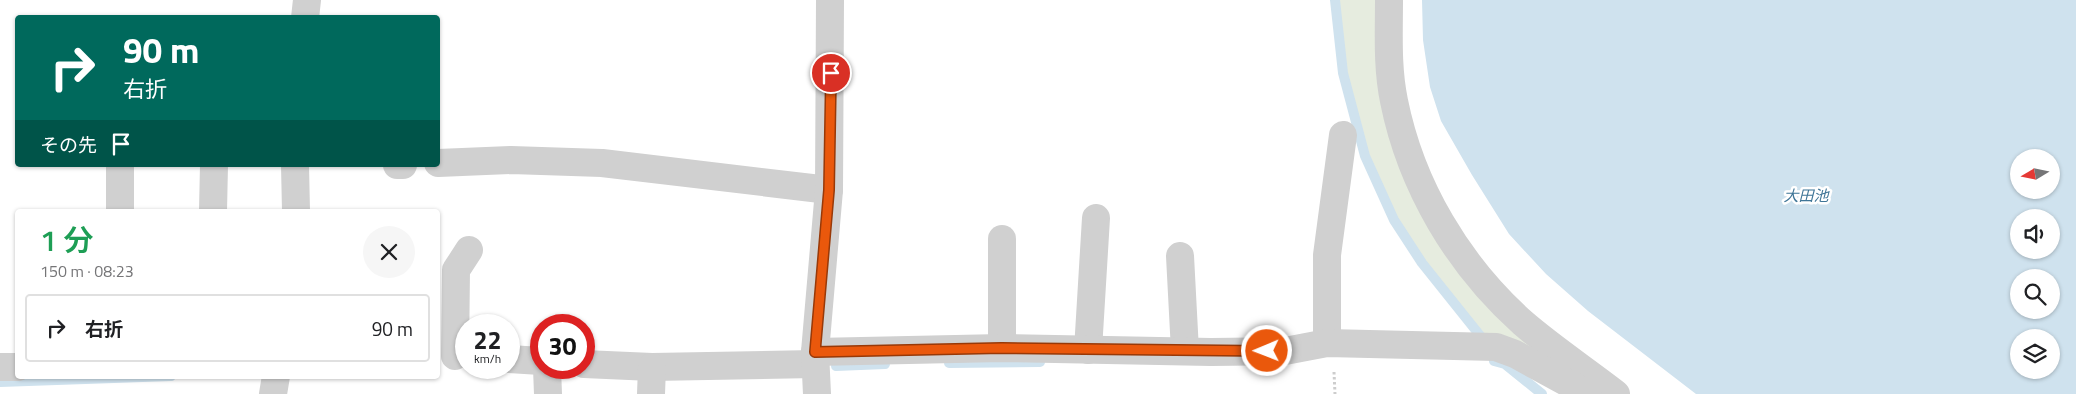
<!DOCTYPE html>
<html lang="ja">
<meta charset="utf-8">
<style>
body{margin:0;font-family:"Titillium Web","Noto Sans JP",sans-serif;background:#f6f6f6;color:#202124;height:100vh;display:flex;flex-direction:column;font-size:19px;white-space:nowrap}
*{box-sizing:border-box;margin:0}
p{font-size:16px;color:#757577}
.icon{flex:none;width:28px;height:28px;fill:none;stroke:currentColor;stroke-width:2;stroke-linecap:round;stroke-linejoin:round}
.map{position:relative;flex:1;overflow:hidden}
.side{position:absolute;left:15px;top:209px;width:425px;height:170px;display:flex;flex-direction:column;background:#fff;border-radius:5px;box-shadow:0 1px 4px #0004}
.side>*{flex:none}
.banner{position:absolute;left:15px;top:15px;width:425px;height:152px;border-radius:5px;box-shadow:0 1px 4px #0004;background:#00695c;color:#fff;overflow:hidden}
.needle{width:32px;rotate:260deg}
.fabs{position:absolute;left:2010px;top:149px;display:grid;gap:10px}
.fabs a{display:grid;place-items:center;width:50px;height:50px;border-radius:50%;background:#fff;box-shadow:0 1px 4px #0004;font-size:25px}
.speed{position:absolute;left:455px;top:314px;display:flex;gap:10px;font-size:25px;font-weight:700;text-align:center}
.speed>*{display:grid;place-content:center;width:65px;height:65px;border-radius:50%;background:#fff;box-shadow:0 1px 4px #0004;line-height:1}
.speed small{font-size:12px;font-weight:400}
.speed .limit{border:8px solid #d22;background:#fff;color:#111}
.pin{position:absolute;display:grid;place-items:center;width:42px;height:42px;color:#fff;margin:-21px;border:2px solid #fff;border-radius:50%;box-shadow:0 1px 5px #0007}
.me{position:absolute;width:55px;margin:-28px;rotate:269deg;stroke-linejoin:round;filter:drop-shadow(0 0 4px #0008)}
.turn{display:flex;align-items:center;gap:18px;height:105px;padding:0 25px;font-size:22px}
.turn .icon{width:65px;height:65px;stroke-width:2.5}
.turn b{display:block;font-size:35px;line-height:42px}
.then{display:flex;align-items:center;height:48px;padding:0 25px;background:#0003;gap:10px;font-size:19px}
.round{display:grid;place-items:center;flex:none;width:52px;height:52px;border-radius:26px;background:#f6f6f6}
.head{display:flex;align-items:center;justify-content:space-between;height:85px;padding:0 25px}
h1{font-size:30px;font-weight:600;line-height:38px;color:#1e9e55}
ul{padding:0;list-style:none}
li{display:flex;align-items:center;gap:15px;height:68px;margin:0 10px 8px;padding:0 15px;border:2px solid #e0e0e0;border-radius:5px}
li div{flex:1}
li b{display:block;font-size:19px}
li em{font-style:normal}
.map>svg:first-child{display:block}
.green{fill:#e6ecdf}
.water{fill:#cfe2ee;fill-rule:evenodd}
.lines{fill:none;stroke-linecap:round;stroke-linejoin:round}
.stream{stroke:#cfe2ee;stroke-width:10}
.path{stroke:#cdcdcd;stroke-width:3;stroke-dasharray:2.5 2.5;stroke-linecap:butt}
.minor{stroke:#d0d0d0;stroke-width:28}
.tertiary{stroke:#d0d0d0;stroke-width:28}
.route-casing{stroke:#983908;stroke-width:12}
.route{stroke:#ea580c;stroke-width:9}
.labels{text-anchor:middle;stroke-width:5;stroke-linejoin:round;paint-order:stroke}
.water-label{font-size:15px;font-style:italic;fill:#3f7597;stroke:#fff}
</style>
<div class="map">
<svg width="2076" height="394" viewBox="0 0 2076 394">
<rect width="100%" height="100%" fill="#fff"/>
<path class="green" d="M1338 0H1376L1422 215 1598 394 1487 339 1427 264 1398 219 1367 153 1347 77Z"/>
<path class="water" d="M1422 0H2076V394H1696L1588 311 1546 274 1509 234 1472 175 1441 121 1430 87 1423 40ZM2019 158H2051V190H2019ZM2019 218H2051V250H2019ZM2019 278H2051V310H2019ZM2019 338H2051V370H2019Z"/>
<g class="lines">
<g class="stream">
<path d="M1335 0 1343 73 1365 156 1394 220 1422 263 1486 343"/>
<path d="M1494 361 1505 364 1542 394"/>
<path d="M949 363 1040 362"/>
<path d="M836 366 885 364"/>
<path d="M0 382 171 376"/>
</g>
<path class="path" d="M1334 372 1335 394"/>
<g class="minor">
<path d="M1389 0C1389 34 1387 67 1394 101 1411 186 1458 265 1523 323 1552 348 1585 370 1616 394"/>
<path d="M305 18 307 0"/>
<path d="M438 163 511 160 602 163 829 190"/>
<path d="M120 165V211"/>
<path d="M295 165 296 211"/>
<path d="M397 165H403"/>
<path d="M213 211 214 165"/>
<path d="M1002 239V348"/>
<path d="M1180 256 1185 351"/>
<path d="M1327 343V255L1343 135"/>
<path d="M1088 350 1096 218"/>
<path d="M815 352 1002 348 1211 352 1285 351 1327 343 1496 347 1515 354 1588 394"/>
<path d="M455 356 456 270 469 250"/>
<path d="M509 359 541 361"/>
<path d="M584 364 652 367 815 364"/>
<path d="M0 367H18"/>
<path d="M547 368 548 394"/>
<path d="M273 394 276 376"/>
<path d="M651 394 652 367"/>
</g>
<path class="tertiary" d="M817 394 815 352 829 190 830 0"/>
</g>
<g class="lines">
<defs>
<path id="route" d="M831 73 829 190 815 352 1002 348 1267 351"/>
</defs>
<use href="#route" class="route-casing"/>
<use href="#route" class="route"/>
</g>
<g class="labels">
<g class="water-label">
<text x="1806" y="201">大田池</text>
</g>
</g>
</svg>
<div class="fabs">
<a><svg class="needle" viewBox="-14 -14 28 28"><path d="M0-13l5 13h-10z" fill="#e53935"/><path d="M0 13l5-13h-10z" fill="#757577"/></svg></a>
<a><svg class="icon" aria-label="sound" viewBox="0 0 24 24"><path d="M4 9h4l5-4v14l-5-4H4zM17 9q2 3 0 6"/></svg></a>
<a><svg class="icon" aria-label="search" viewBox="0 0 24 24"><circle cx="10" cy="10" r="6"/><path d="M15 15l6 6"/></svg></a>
<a><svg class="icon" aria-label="layers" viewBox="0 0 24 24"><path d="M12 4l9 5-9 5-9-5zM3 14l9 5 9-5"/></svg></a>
</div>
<div class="speed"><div>22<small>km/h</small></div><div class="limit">30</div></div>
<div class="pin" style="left:831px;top:73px;background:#d93025"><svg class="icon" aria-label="arrive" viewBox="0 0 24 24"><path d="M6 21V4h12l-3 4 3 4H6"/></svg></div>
<svg class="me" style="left:1267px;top:351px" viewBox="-20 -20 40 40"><circle r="17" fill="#ea580c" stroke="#fff" stroke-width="3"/><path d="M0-11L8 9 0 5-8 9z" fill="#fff"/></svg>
<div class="banner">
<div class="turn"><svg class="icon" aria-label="right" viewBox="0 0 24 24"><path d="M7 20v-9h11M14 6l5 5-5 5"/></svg><div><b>90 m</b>右折</div></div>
<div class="then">その先<svg class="icon" aria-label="arrive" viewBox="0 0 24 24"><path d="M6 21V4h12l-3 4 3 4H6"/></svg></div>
</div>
<section class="side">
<div class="head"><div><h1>1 分</h1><p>150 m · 08:23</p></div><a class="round"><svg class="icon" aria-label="close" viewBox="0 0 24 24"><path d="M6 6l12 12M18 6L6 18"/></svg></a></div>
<ul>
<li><svg class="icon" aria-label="right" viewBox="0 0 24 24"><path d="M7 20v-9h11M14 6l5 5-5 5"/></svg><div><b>右折</b></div><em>90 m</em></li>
</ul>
</section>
</div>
